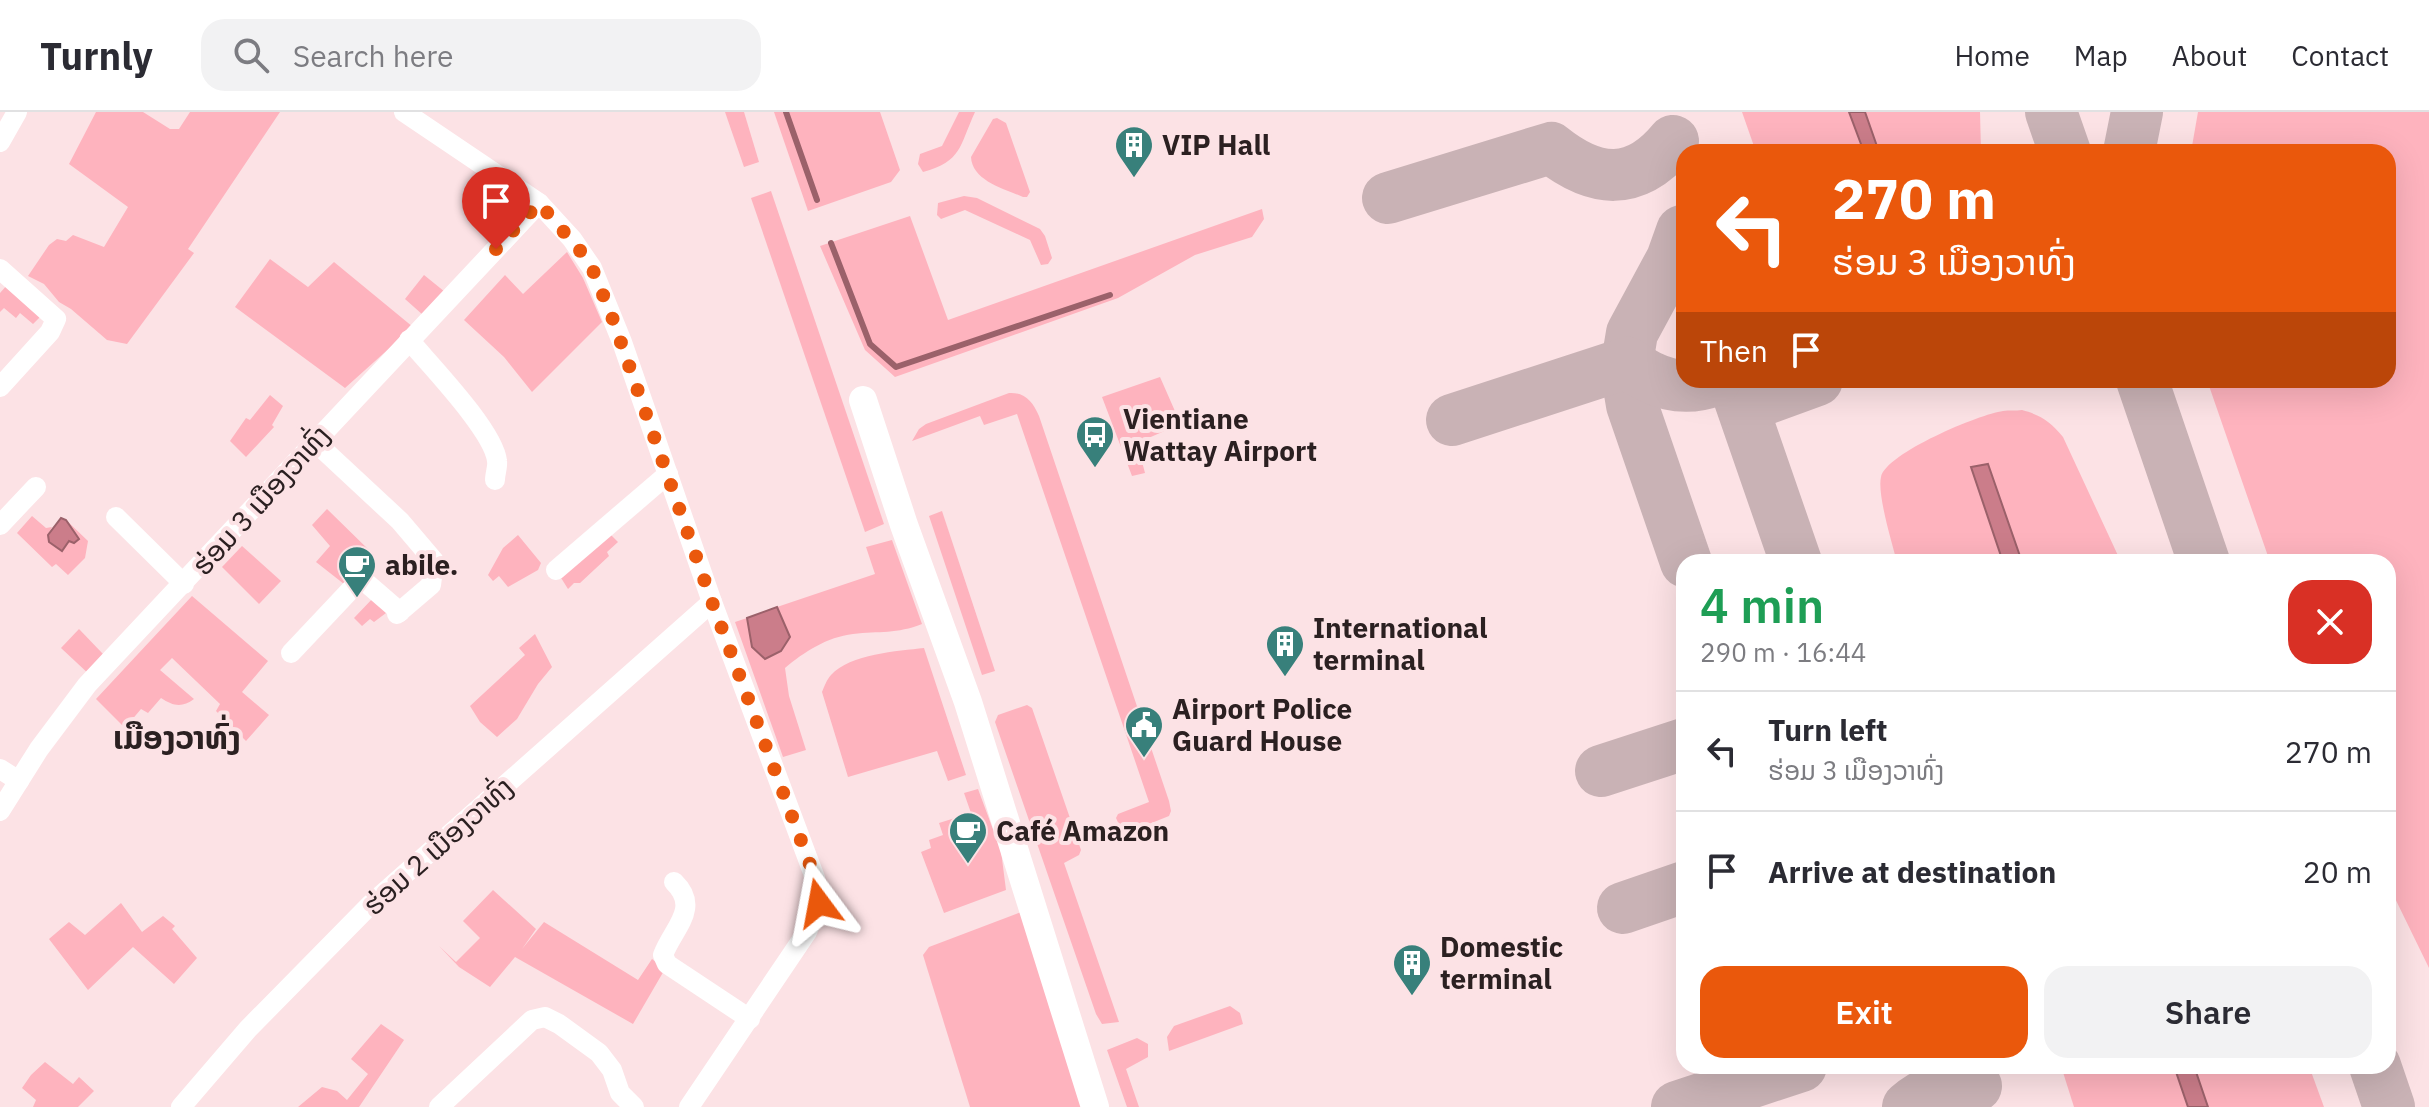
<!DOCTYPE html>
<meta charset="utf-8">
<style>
body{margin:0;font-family:"IBM Plex Sans","Noto Sans Lao",sans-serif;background:#f2f2f3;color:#2b2b33;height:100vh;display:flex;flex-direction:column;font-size:30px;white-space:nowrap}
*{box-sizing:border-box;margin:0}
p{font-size:26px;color:#7c7c81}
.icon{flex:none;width:44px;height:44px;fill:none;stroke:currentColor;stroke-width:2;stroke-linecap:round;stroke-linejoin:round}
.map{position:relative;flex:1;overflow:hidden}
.panel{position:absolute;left:1676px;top:442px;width:720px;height:520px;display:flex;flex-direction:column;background:#fff;border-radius:24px;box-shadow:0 8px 32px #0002}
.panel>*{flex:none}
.banner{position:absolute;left:1676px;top:32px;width:720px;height:244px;border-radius:24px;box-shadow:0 8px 32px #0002;background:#ea580c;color:#fff;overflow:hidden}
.pin{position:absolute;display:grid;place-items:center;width:68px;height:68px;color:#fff;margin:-82px -34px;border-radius:50% 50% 50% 0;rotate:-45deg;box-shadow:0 0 8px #0007}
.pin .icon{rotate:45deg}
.me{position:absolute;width:88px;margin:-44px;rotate:347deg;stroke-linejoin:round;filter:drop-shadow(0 0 6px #0008)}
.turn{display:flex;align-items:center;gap:28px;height:168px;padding:0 24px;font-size:36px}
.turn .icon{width:104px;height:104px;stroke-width:2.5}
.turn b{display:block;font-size:56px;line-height:68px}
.then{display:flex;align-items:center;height:76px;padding:0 24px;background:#0003;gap:16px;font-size:30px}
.round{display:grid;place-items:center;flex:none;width:84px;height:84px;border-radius:24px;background:#f2f2f3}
.headline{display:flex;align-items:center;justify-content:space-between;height:136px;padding:0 24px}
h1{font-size:48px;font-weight:600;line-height:60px;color:#1e9e55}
.action{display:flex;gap:16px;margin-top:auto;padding:16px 24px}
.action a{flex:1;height:92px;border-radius:24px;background:#ea580c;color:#fff;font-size:32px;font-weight:600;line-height:92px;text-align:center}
.action a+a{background:#f2f2f3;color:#2b2b33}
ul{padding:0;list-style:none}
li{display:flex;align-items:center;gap:24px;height:120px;padding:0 24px;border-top:2px solid #e1e1e2}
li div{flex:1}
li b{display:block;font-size:30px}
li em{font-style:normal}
header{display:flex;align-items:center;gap:48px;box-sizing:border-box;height:112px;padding:0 40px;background:#fff;border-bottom:2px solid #e1e1e2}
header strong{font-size:38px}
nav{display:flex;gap:44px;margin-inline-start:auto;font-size:28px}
.search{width:560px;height:72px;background:#f2f2f3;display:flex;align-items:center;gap:20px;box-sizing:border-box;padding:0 28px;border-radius:24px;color:#7c7c81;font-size:30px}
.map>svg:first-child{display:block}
.green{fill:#feb3be}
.water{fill:#cb7d8a;stroke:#9b616a;stroke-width:2}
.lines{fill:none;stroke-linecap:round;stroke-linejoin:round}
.stream{stroke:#9b616a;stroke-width:6}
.taxiway{stroke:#c9b2b5;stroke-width:52}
.street{stroke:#fff;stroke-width:20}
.secondary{stroke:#fff;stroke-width:28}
.route{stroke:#ea580c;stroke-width:14;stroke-dasharray:0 25.2}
.labels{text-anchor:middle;stroke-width:8;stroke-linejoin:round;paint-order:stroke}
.poi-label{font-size:28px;font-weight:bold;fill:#2b2021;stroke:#fce2e5;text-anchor:start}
.street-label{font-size:28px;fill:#2b2021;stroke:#fce2e5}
.quarter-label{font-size:32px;font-weight:bold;fill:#2b2021;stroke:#fce2e5}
</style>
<header>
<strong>Turnly</strong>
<div class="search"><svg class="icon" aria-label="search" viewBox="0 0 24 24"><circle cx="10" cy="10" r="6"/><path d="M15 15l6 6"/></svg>Search here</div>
<nav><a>Home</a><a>Map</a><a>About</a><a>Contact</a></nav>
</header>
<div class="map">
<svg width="2429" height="995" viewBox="0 0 2429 995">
<rect width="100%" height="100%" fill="#fce2e5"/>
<g class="green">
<path d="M96 0H143L170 17H179L190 0H280L188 137 194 141 127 232 107 228 71 197 59 190 44 172 28 164 49 133 57 127 66 129 73 123 104 135 128 95 69 52Z"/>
<path d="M725 0H744L759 50 744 55Z"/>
<path d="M774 0H880L900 58 891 70 808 99Z"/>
<path d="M959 0H975C959 35 962 49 923 60L918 52 920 42 942 34Z"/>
<path d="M1742 0H1980L1981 40H1756Z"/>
<path d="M2198 0H2429V856L2388 772V450H2270L2207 268H2388V40H2191Z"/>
<path d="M997 6 1006 11 1030 80 1027 85H1023C1005 77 972 69 971 45L993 7Z"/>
<path d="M771 79 884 412 865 420 751 86Z"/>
<path d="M964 84 977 86 1040 117 1045 124 1052 146 1048 152 1041 153 1030 128 965 98 941 107 937 103 938 91Z"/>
<path d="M1262 97 1264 107 1252 125 1195 143 1118 186 895 265 865 238 820 134 910 104 948 208Z"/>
<path d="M567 140 583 166 602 210 532 280 504 245 464 208 505 163 523 182Z"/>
<path d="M270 147 308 175 334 150 413 215 345 276 235 195Z"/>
<path d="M424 163 445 180 423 203 405 187Z"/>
<path d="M8 172 43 202 33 212 20 201 16 206 4 196 0 200V181Z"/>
<path d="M1160 265 1178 306 1176 314 1137 331 1145 361 1132 364 1102 285Z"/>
<path d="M1009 281C1025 280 1033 290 1039 304L1169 689 1171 699 1169 704 1134 718 1121 717 1116 706 1118 702 1149 690 1017 302 984 313 980 304 912 329 919 317 926 312Z"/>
<path d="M270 283 283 294 272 313 274 315 246 345 230 329 246 306 250 308Z"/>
<path d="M2022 298C2041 303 2051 310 2063 325L2121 450H1897C1892 431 1877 382 1881 365 1886 341 1980 302 2003 299 2009 298 2016 299 2022 298Z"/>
<path d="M327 397 374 443 344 472 316 450 330 434 312 413Z"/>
<path d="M942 399 995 559 982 563 929 404Z"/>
<path d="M32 404 46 416 52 415 48 423 69 429 78 427 66 408 88 429 85 446 68 463 56 452 52 455 17 421Z"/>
<path d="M608 420 618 430 607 440 609 444 580 471H574L568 477 558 461Z"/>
<path d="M518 423 541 451 538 458 508 475 499 464 493 469 488 463 503 436Z"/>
<path d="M892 428 922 512C897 522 879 519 853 522 827 525 804 540 785 556L789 584 806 638 783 645 735 510 747 506 752 535 790 525 777 495 875 462 866 435Z"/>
<path d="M242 434 281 469 259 492 222 455Z"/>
<path d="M192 484 268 549 242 580 269 603 246 629 216 599 220 592 172 546 160 558 194 587C182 596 173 594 161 586L148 601 141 597 125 616 96 587Z"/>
<path d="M375 484 390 498 374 510 370 507 362 514 354 506Z"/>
<path d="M79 517 103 542 91 564 61 536Z"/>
<path d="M535 522 552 555 538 572 517 607 497 625 480 610 470 594 525 543 519 536Z"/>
<path d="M924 536 966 663 948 669 937 639 848 665 822 580C824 575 827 567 831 563 850 542 898 539 924 536Z"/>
<path d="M1027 593 1032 596 1081 738 1079 743 1064 751 1119 910 1102 912 1096 902 995 610 998 603Z"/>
<path d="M978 677 1001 739 1006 778 944 801 921 740 931 736 929 728 943 723 939 711 971 701 964 681Z"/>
<path d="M493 778 536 817 522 837 544 810 638 868 652 847 665 857 633 912 515 845 490 875 459 855 439 834 456 850 480 826 463 809Z"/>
<path d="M121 791 142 820 163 804 175 814 172 817 197 846 174 872 133 835 88 878 49 827 69 810 85 823Z"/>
<path d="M1021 800 1084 995H970L923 843 929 835Z"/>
<path d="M1230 894 1240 901 1243 912 1169 939 1167 925 1174 914Z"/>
<path d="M381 912 404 928 359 995H298L322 975 337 979 347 988 368 962 351 947Z"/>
<path d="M1137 926 1148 932V945L1126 957 1139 995H1127L1107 938Z"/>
<path d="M45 950 73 972 79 965 94 979 78 995H33L36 988 22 976 31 963Z"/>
<path d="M2061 954H2309L2324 995H2074Z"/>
</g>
<g class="water">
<path d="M1849 0H1865L1879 40H1864Z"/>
<path d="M1988 352 2022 450H2003L1971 355Z"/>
<path d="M61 406 66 408 79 427 74 431 69 429 62 439 49 430 48 423Z"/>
<path d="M777 495 790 525 781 539 765 547 752 535 747 506Z"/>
<path d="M2174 954H2194L2208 995H2188Z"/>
</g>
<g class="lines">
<g class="stream">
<path d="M786 0 817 88"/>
<path d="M831 131 870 232 896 255 1110 183"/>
</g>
<g class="taxiway">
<path d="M2051 0 2065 40"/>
<path d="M2129 40 2137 0"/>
<path d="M1388 86 1551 36C1595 71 1635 75 1673 29"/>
<path d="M1682 119 1672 147 1632 221 1626 257 1632 293 1686 450"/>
<path d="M1733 268 1796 450"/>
<path d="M2142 268 2204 450"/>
<path d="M1743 295 1817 268"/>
<path d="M1452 308 1627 251C1655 271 1682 281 1715 268"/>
<path d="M1601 659 1684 632"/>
<path d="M1623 796 1684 775"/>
<path d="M2375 954 2389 995"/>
<path d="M1677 995 1801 954"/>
<path d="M1908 995C1928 978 1950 971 1976 974"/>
</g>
<g class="street">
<path d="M404 0 539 91 572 127 592 156 622 230 712 490 815 766 819 791 807 820 689 995"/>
<path d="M0 30 17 0"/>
<path d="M0 157 56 207 50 220 0 275"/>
<path d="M409 228C430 253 494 319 497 349 498 354 495 362 495 368"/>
<path d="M314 329 400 409 434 449 431 473 397 502"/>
<path d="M116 405 184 472"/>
<path d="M0 413 36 375"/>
<path d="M556 458 668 362"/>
<path d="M291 541 357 471 363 468 400 500"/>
<path d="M0 657 19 669"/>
<path d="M0 699 39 637 87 573 539 91"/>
<path d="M674 770C701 796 673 816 663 843L667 852 750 907"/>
<path d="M181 995 248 917 370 793 712 490"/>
<path d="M439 995 532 908 545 905 559 912 599 941 612 958 620 981 634 995"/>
</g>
<path class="secondary" d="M863 288 904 413 968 590 1095 995"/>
</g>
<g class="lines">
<path class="route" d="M496 137 539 91 582 141 592 156 612 205 712 490 815 766 819 791"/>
</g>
<defs>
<symbol id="building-pin" viewBox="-11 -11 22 30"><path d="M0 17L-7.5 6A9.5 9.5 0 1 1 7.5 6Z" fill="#38807b" stroke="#fce2e5"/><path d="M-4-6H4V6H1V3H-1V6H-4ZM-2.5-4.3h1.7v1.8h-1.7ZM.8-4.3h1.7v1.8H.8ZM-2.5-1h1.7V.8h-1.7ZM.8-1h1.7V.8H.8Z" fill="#fff"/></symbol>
<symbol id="bus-pin" viewBox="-11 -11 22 30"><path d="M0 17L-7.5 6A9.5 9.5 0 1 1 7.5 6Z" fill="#38807b" stroke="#fce2e5"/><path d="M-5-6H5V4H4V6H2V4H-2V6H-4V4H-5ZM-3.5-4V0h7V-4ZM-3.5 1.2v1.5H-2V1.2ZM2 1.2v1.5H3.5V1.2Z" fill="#fff"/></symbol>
<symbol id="cafe-pin" viewBox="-11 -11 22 30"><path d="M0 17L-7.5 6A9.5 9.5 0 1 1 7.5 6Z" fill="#38807b" stroke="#fce2e5"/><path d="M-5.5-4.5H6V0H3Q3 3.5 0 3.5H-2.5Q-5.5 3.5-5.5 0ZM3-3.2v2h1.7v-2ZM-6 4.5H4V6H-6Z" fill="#fff"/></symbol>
<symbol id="civic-pin" viewBox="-11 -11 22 30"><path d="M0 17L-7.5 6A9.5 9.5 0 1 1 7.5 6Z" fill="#38807b" stroke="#fce2e5"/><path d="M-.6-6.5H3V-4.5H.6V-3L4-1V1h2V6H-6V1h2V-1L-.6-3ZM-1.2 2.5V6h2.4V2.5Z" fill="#fff"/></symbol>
</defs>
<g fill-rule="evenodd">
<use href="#building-pin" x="1112" y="11" width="44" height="60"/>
<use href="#bus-pin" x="1073" y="301" width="44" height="60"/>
<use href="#cafe-pin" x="335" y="431" width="44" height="60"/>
<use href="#building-pin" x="1263" y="510" width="44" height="60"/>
<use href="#civic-pin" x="1122" y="591" width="44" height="60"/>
<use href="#cafe-pin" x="946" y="697" width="44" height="60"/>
<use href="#building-pin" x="1390" y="829" width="44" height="60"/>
</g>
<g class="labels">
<g class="poi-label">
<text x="1162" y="43">VIP Hall</text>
<text x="1123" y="317">Vientiane<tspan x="1123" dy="32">Wattay Airport</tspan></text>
<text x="385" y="463">abile.</text>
<text x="1313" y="526">International<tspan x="1313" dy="32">terminal</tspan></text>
<text x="1172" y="607">Airport Police<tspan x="1172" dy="32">Guard House</tspan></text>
<text x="996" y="729">Café Amazon</text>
<text x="1440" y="845">Domestic<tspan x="1440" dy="32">terminal</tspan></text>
</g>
<g class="street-label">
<text transform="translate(261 388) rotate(-48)" y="10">ຮ່ອມ 3 ເມືອງວາທົ່ງ</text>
<text transform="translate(438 734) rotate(-42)" y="10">ຮ່ອມ 2 ເມືອງວາທົ່ງ</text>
</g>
<g class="quarter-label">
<text x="177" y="637">ເມືອງວາທົ່ງ</text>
</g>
</g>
</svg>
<div class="pin" style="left:496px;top:137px;background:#d93025"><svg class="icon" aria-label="arrive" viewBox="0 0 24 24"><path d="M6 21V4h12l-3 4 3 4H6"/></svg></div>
<svg class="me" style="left:819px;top:791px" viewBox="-20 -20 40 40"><path d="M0-17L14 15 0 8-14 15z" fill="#ea580c" stroke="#fff" stroke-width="4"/></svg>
<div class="banner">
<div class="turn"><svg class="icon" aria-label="left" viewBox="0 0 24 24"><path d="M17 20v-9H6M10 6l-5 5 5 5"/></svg><div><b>270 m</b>ຮ່ອມ 3 ເມືອງວາທົ່ງ</div></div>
<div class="then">Then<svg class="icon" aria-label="arrive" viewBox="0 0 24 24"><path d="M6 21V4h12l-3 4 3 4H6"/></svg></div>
</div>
<section class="panel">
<div class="headline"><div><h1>4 min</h1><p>290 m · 16:44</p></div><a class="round" style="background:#d93025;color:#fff"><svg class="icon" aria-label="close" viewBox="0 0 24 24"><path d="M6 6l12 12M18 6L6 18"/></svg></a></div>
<ul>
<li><svg class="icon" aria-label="left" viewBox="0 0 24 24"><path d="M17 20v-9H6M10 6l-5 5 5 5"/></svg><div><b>Turn left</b><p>ຮ່ອມ 3 ເມືອງວາທົ່ງ</p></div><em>270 m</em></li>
<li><svg class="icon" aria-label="arrive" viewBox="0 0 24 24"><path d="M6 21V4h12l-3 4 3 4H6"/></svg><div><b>Arrive at destination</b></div><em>20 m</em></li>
</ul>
<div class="action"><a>Exit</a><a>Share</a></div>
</section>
</div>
